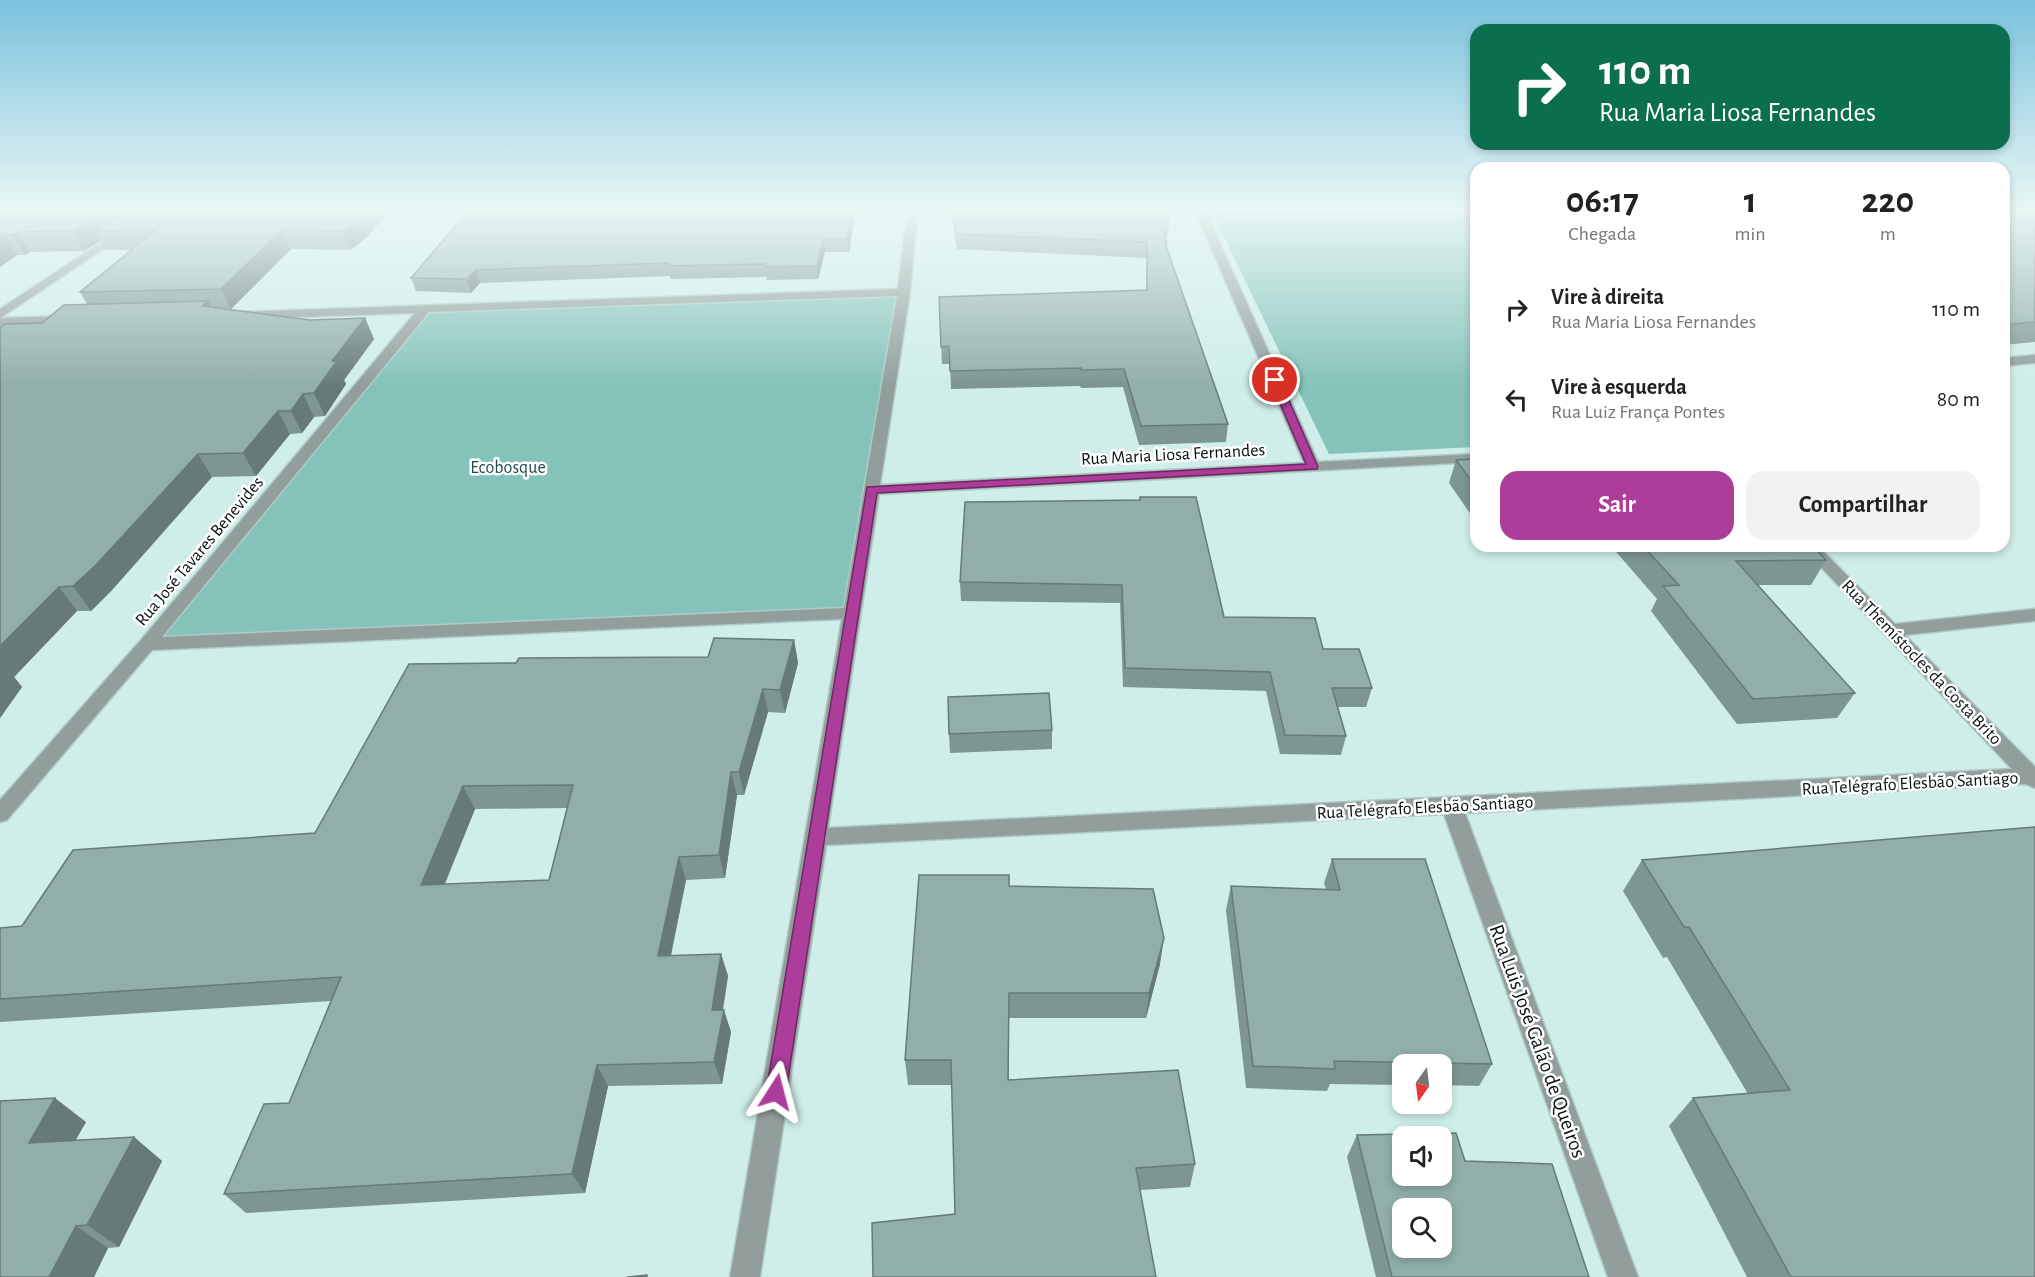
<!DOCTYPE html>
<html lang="pt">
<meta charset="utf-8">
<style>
body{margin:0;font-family:"Alegreya Sans",sans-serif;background:#f2f2f2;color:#222;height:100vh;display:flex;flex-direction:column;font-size:22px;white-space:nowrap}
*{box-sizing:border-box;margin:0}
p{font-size:20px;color:#767676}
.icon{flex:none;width:33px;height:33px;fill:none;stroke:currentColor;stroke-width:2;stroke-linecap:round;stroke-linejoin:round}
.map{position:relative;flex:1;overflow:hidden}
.drawer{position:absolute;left:1470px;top:162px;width:540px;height:390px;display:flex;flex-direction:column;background:#fff;border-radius:18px;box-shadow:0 3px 9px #0003}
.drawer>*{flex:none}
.banner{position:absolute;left:1470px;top:24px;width:540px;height:126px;border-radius:18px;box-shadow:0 3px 9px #0003;background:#0b6e4f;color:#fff;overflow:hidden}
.needle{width:39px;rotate:194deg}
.tools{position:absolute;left:1392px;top:1054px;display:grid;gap:12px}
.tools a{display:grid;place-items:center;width:60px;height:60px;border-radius:12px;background:#fff;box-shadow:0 3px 9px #0003;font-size:30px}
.pin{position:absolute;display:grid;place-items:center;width:51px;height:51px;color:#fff;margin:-26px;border:3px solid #fff;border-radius:50%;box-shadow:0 2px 6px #0007}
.me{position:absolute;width:66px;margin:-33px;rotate:9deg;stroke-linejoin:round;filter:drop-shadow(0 0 4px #0008)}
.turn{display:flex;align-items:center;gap:21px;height:126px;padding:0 30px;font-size:27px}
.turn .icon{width:78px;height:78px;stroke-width:2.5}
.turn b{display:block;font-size:42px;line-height:51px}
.eta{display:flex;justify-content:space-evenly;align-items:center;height:102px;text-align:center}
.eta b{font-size:36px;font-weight:700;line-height:42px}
.action{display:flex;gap:12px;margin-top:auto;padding:12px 30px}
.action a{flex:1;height:69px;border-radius:18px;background:#ad3d9a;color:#fff;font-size:24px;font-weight:700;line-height:69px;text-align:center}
.action a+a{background:#f2f2f2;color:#222}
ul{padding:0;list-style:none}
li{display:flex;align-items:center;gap:18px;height:90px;padding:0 30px}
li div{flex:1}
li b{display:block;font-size:22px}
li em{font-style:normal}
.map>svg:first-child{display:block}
.green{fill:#85c3ba}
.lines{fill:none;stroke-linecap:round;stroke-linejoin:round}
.minor-casing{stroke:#afcbc6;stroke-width:3}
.minor{fill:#929e9c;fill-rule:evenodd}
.wall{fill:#7d9692;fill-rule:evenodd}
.shaded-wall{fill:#667a77}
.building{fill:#91aeaa;stroke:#667a77;stroke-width:1.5;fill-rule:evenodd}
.route{fill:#ad3d9a;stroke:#702864;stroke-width:1.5}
.labels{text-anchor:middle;stroke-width:5;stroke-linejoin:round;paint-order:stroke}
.street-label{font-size:18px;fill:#071211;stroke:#fff}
.park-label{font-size:18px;fill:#1f4c46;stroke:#fff}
.near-street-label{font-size:21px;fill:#071211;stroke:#fff}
</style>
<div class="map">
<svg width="2035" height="1277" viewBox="0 0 2035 1277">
<rect width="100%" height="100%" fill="#cfeee9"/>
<g class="green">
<path d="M1210 208H1469L1476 215V447L1329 454Z"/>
<path d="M904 292 851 613 147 644 424 310Z"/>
</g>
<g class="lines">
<defs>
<g id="minor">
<path d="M153 208H165L0 318V309Z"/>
<path d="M908 208H918L910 292 880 485 1304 463 1194 208H1204L1318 462 1476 454V462L879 494 828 828 2012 769 1801 546H1818L1895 624 2035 609V621L1905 635 2035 767V788L2026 784 1465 813 1638 1277H1608L1444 814 826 845 760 1277H730L842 619 152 650 7 820 0 822V800L141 640 415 313 243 319 239 318V312L898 289ZM897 296 844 608 162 637 429 312Z"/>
<path d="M68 316 72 317V323L0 326V318Z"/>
<path d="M2035 355V363L2004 366V358Z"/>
</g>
</defs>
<use href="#minor" class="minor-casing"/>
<use href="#minor" class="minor"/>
</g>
<g class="wall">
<path d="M0 208H392L368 236 351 250 291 249 231 309H228L310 320 365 318 374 339 344 380 346 384 325 416 314 417 302 433 290 434 256 476 212 477 112 590 91 611H77L14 677 22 687 0 718 42 323 87 304 80 292 132 250H105L100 241 84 251 30 252 25 255H17L0 267Z"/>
<path d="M856 208 849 252H825L818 279 767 280 766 277 671 279 670 276 480 283 471 293 416 291 411 278Z"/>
<path d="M950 208H1164L1169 220 1168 235 1165 236 1167 243V248L1228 424 1226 442 1139 445 1123 387 1081 388 1080 386 951 389 950 364H942L939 297 1146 290V258L957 249Z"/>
<path d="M2004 208H2035V342L2004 345Z"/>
<path d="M1476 459V522L1449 483 1456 460Z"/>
<path d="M1140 497 1224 617 1323 649 1372 688 1366 707H1338L1346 736 1341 755 1280 754 1266 691 1123 687 1120 603 961 601 960 582 1139 500Z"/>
<path d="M1611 546H1813L1826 560 1811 585H1757L1855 693 1837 718 1737 724 1651 611 1657 599Z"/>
<path d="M794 640 798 663 785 713 768 712 744 795H737L725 878 686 880 671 956 721 954 728 976 723 1010 731 1032 722 1084 608 1086 585 1193 246 1213 224 1194 289 1103 331 1001 0 1022V928L22 926 315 833 516 663 708 657ZM567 808 549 880 445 884 475 809Z"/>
<path d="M1052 730V749L950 753 949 734Z"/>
<path d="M1332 859 1492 1064 1479 1086 1442 1085V1065H1402V1085L1330 1084 1327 1091 1246 1088 1226 910 1231 886 1326 889 1324 883Z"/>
<path d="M1642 860 2035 1277H1747L1669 1126 1693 1098 1748 1094 1667 957 1663 958 1623 891Z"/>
<path d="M1009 886 1160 964 1146 1018H1009V1080L1195 1164 1190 1187 1140 1190 955 1214 952 1085H908L905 1060Z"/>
<path d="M0 1101 86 1122 75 1140 134 1137 162 1161 119 1247 108 1248 94 1277Z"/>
<path d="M1357 1135 1465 1161 1589 1277H1376L1347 1157Z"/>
</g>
<g class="shaded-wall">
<path d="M110 208H149L94 231 100 241 84 251 73 231Z"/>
<path d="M368 208H392L368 236 351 250 343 231Z"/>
<path d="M853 208H856L849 252 847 239Z"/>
<path d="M282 230 291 249 231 309 221 289Z"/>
<path d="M18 232 30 252 25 255 13 235Z"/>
<path d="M5 235 17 255 0 267V238Z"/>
<path d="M823 239 825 252 818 279 817 266Z"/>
<path d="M476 270 480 283 471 293 467 279Z"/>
<path d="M208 301 218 322 202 306Z"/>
<path d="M365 318 374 339 344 380 346 384 325 416 314 393 332 361Z"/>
<path d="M303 394 314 417 302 433 291 411Z"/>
<path d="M278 411 290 434 256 476 243 453Z"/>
<path d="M198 454 212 477 112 590 91 611 73 586Z"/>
<path d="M59 587 77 611 14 677 22 687 0 718V646Z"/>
<path d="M794 640 798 663 785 713 780 690Z"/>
<path d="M763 689 768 712 744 795 739 772Z"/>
<path d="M731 772 737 795 725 878 719 855Z"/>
<path d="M463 786 475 809 435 907 421 885Z"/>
<path d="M679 857 686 880 666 978 658 956Z"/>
<path d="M1164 938 1160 964 1146 1018 1149 993Z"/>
<path d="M721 954 728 976 719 1032 712 1010Z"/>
<path d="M724 1010 731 1032 722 1084 714 1062Z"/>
<path d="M597 1065 608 1086 585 1193 572 1174Z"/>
<path d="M55 1098 86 1122 61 1166 29 1143Z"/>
<path d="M134 1137 162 1161 119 1247 87 1225Z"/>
<path d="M76 1226 108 1248 94 1277H49Z"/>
</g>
<g class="building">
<path d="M0 208H110L73 231 18 232 13 235H5L0 238Z"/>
<path d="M129 208H368L360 217 343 231 282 230 221 289 80 292 156 230 94 231Z"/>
<path d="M471 208H853L847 239H823L817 266 765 267 766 264 668 266 669 263 476 270 467 279 411 278Z"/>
<path d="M952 208H1164L1169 220H1159L1167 243H1165L1228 424 1141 426 1124 369 1081 370V368L950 371 949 346 941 347 939 297 1147 290V242L957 234Z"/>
<path d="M2004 208H2035V322L2004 325Z"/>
<path d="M208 301 202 306 310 320 365 318 332 361 336 362 314 393 303 394 291 411H278L243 453 198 454 95 566 73 586 59 587 0 646V328L5 324 42 323 64 305Z"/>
<path d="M1476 459V487L1456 460Z"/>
<path d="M1140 497H1196L1224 617 1315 618 1323 649H1359L1372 688H1332L1346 736 1285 735 1270 672 1125 668 1122 585 960 582 965 502 1140 500Z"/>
<path d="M1643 546H1813L1826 560 1736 561 1855 693 1753 699 1663 586 1679 585Z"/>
<path d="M714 638 794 640 780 690 763 689 739 772H731L719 855 679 857 658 956 721 954 712 1010H724L714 1062 597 1065 572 1174 224 1194 264 1104 289 1103 341 977 0 999V928L22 926 73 850 315 833 409 664 516 663 519 658 708 657ZM573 785 549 880 421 885 463 786Z"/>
<path d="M1049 693 1052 730 949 734 948 697Z"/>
<path d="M2035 827V1277H1791L1693 1098 1790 1090 1689 927H1684L1642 860Z"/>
<path d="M1332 859H1425L1492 1064 1334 1061 1335 1069 1253 1066 1231 886 1340 890Z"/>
<path d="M919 875H1009V886L1153 889 1164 938 1149 993H1009L1008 1080 1178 1070 1195 1164 1136 1168 1156 1277H873L872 1223 955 1214 951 1060H905Z"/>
<path d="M55 1098 29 1143 134 1137 87 1225 76 1226 49 1277H0V1101Z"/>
<path d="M1456 1133 1465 1161 1552 1164 1589 1277H1392L1357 1135ZM1402 1137H1442V1176H1402ZM1402 1209H1442V1248H1402Z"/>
<path d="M647 1275V1277H627Z"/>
</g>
<linearGradient id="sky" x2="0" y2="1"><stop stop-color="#7ac2dc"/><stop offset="0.54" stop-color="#e9f7f5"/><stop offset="1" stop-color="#e9f7f5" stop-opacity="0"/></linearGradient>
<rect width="2035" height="387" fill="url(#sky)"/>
<path class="route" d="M1275 377 1280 380 1318 467 1317 469 877 493 786 1092 783 1099 776 1101 769 1099 766 1092 867 487 1306 464 1270 380Z"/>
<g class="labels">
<g class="street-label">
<text transform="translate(1173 454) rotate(-3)" y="6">Rua Maria Liosa Fernandes</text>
<text transform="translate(199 551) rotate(-50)" y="6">Rua José Tavares Benevides</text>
<text transform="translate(1922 662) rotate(46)" y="6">Rua Themístocles da Costa Brito</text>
<text transform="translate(1910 783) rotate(-3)" y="6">Rua Telégrafo Elesbão Santiago</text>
<text transform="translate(1425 807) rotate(-3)" y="6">Rua Telégrafo Elesbão Santiago</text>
</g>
<g class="park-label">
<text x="508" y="473">Ecobosque</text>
</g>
<g class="near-street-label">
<text transform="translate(1538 1041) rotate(70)" y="7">Rua Luis José Galão de Queiros</text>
</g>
</g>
</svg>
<div class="tools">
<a><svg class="needle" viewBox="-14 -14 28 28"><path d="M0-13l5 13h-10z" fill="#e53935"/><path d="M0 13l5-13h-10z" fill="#767676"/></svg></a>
<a><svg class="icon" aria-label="sound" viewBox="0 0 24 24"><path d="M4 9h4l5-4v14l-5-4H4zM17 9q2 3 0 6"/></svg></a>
<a><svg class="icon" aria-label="search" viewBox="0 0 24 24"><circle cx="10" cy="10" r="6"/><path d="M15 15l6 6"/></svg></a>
</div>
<div class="pin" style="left:1275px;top:380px;background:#d93025"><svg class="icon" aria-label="arrive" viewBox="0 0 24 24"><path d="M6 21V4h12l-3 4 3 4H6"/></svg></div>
<svg class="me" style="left:776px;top:1092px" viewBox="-20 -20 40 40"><path d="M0-17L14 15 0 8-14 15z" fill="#ad3d9a" stroke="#fff" stroke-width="4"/></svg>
<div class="banner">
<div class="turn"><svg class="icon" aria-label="right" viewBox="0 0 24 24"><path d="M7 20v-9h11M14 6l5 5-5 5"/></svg><div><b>110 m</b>Rua Maria Liosa Fernandes</div></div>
</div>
<section class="drawer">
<div class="eta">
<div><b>06:17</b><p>Chegada</p></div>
<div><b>1</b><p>min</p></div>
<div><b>220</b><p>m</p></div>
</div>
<ul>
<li><svg class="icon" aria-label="right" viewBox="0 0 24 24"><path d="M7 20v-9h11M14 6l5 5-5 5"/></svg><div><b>Vire à direita</b><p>Rua Maria Liosa Fernandes</p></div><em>110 m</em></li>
<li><svg class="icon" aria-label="left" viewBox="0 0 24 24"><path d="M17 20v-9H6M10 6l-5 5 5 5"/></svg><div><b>Vire à esquerda</b><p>Rua Luiz França Pontes</p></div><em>80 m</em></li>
</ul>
<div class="action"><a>Sair</a><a>Compartilhar</a></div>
</section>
</div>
